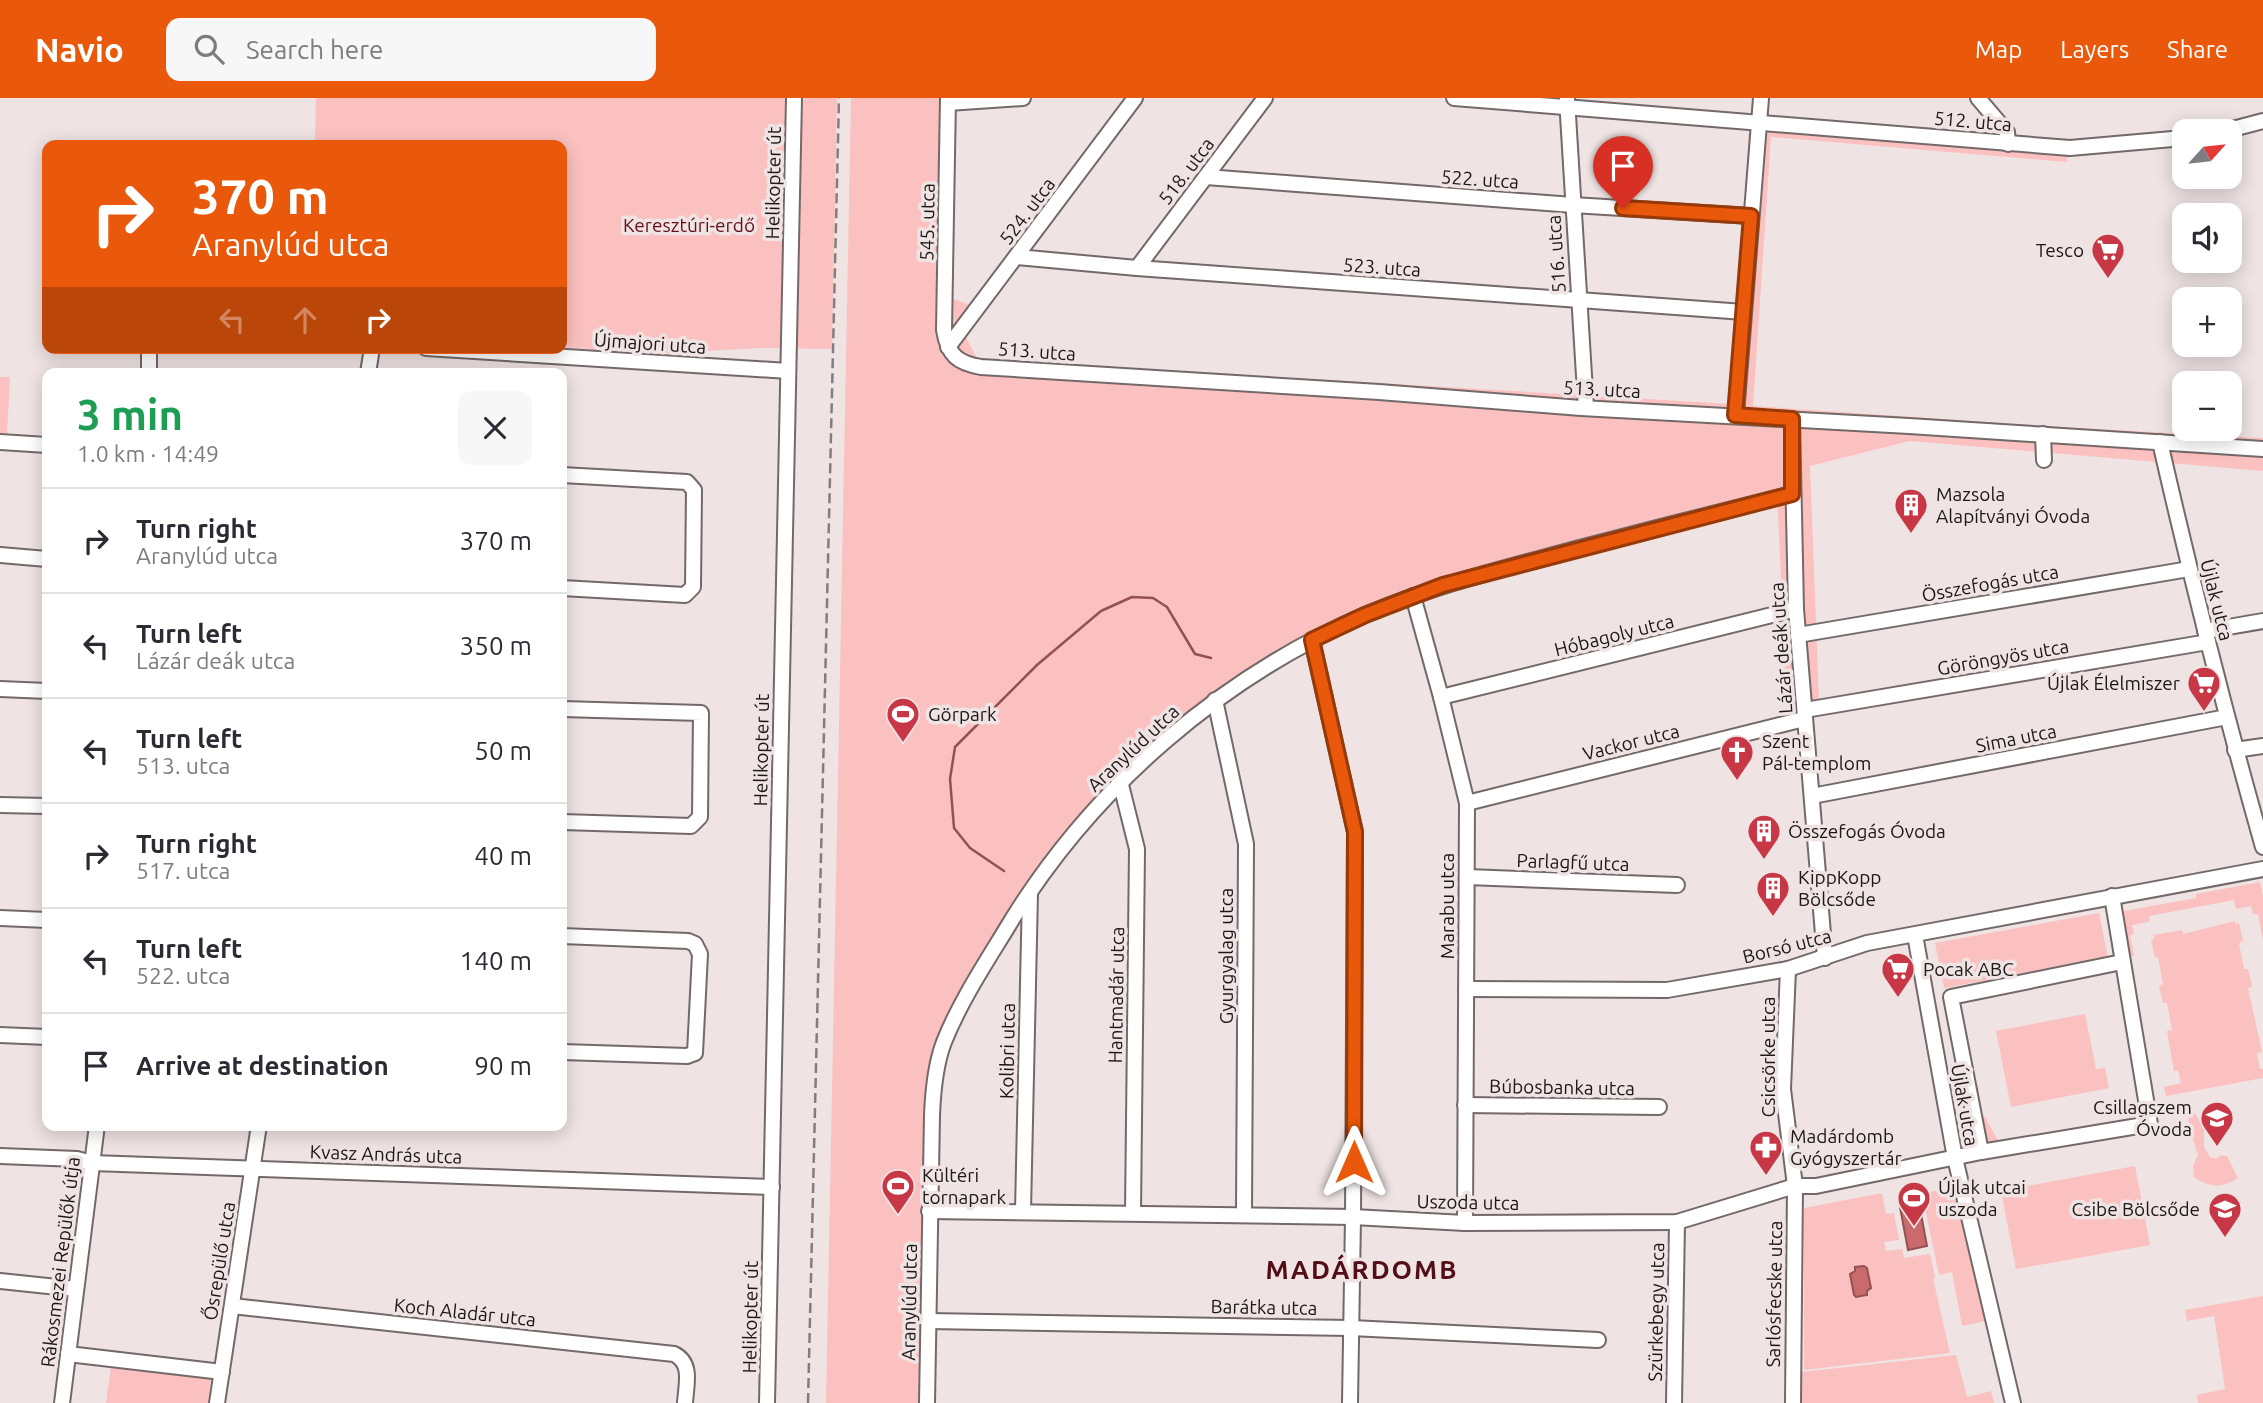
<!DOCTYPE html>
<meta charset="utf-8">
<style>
body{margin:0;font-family:Ubuntu,sans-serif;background:#f7f7f7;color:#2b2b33;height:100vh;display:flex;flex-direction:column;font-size:26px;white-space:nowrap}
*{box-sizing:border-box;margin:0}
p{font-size:23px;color:#7c7c81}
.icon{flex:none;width:38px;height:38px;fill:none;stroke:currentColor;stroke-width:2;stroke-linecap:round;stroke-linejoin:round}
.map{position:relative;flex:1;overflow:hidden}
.panel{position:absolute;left:42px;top:270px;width:525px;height:763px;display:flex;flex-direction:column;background:#fff;border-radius:14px;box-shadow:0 4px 18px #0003}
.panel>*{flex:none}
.hud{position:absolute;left:42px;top:42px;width:525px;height:214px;border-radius:14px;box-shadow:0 4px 18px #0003;background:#ea580c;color:#fff;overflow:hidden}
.needle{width:46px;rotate:63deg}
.fabs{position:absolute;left:2172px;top:21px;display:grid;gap:14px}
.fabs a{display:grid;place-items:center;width:70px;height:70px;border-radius:14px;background:#fff;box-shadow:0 4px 18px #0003;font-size:35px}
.pin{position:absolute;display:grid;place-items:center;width:60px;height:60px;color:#fff;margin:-72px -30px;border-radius:50% 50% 50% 0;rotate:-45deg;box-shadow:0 0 7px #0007}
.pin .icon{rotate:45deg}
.me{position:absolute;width:77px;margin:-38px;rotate:0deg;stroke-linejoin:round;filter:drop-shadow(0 0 5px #0008)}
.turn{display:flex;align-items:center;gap:24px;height:147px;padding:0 35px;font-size:32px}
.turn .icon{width:91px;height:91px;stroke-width:2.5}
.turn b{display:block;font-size:49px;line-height:60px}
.lanes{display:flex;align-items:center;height:66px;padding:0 35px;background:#0003;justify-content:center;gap:35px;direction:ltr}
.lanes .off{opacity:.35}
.round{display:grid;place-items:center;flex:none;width:74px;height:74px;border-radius:14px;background:#f7f7f7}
.summary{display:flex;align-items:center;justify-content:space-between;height:119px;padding:0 35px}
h1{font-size:42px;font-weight:700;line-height:52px;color:#1e9e55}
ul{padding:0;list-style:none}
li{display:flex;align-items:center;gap:21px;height:105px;padding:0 35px;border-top:2px solid #e1e1e2}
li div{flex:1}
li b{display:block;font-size:26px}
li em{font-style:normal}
header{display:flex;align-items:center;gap:42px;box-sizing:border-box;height:98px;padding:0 35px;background:#ea580c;color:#fff}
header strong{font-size:33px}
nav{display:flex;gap:38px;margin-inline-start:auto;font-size:24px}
.search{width:490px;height:63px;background:#f7f7f7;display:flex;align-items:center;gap:18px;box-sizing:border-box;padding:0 24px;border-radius:14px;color:#7c7c81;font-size:26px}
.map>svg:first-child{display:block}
.green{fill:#fbc1c0}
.water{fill:#c96a6c;stroke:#955152;stroke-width:2}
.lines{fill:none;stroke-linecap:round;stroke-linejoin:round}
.stream{stroke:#955152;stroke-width:2.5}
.minor-casing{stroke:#736968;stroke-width:18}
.minor{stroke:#fff;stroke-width:14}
.rail{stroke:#857d7d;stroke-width:2.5;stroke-dasharray:10 5;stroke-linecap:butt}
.route-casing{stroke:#983908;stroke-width:18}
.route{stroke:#ea580c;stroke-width:12}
.labels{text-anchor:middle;stroke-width:7;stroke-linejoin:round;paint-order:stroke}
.street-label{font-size:19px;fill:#1c1817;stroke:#efe3e3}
.park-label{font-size:19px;fill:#660e1b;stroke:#efe3e3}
.poi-label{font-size:19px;fill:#1c1817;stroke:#efe3e3;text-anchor:start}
.district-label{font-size:26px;font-weight:bold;letter-spacing:2px;fill:#520d16;stroke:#efe3e3}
</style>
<header>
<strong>Navio</strong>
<div class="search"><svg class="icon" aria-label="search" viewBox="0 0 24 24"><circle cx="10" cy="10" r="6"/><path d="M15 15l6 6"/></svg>Search here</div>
<nav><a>Map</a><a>Layers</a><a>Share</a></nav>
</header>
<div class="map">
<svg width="2263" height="1305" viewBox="0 0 2263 1305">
<rect width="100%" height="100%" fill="#efe3e3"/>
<g class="green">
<path d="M316 0H837L832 251 761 250 652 256 562 249V47H315Z"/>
<path d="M851 0H956L953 201 987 212 965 237 977 261 1731 306 1750 17 2066 42 2067 64 1771 39 1753 308 2060 329 2263 340V373L1910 343 1810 368 1819 604 1787 611 1777 394 1469 473 1411 491 1305 538 1254 569 1115 681 1033 776 971 877 928 980 924 1017 922 1305H826Z"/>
<path d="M0 279H10L7 336H0Z"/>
<path d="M2260 784 2263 799V842L2258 816H2253L2251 808 2236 811 2234 802 2149 818V824L2132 827 2134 836 2130 837 2134 858 2128 859 2119 814 2196 800V796Z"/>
<path d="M2099 815 2108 860 1944 890 1935 845Z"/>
<path d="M2235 823V826L2239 825 2243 843 2239 845 2244 871H2248L2252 889 2248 890 2262 954 2257 955 2260 971H2263V980L2166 998 2164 989 2181 985 2178 972 2174 973 2167 933 2172 932 2167 905H2163L2159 888 2163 886 2158 859 2155 860 2151 842 2154 841V837L2182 832 2183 836Z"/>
<path d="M2085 916 2096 971 2105 970 2109 990 2011 1009 1996 933Z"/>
<path d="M2189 1015H2195L2204 1031V1049L2210 1059 2216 1061 2221 1057 2227 1058 2238 1080C2223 1090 2209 1090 2194 1079L2193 1068 2198 1057 2188 1027Z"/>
<path d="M1983 1019H1986C1989 1030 1997 1036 2000 1048L1989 1049Z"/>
<path d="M2135 1068 2150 1147 2016 1171 2001 1093Z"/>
<path d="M1953 1089 1985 1223 1962 1228 1952 1174 1939 1177 1922 1096Z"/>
<path d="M1882 1095 1886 1116 1894 1115 1899 1142 1884 1144 1886 1153 1902 1151 1904 1160 1930 1156 1935 1179 1933 1181 1950 1255 1804 1272V1110Z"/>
<path d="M2263 1198V1305H2198L2197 1297 2225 1291 2214 1218 2187 1223 2185 1212Z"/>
<path d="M1956 1257 1967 1299 1991 1293 1994 1305H1802V1274Z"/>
<path d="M111 1269 211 1281 208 1305H106Z"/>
</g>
<g class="water">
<path d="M1919 1105 1927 1148 1908 1152 1900 1109Z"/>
<path d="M1864 1168 1867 1170 1871 1190 1867 1193V1197L1856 1199 1854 1197 1850 1176 1855 1173V1169Z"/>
</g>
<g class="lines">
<path class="stream" d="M1004 773 970 750 954 730 950 681 955 649 1037 567 1101 513 1132 499 1153 500 1167 509 1195 556 1211 560"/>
<defs>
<g id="minor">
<path d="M948 0 944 232C948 258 958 265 981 269L1379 294 1581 310 1909 328 2263 351"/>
<path d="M1454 0 2070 50 2184 40"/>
<path d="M1978 0 2007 34 2008 46"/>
<path d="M1567 1 1586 310"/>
<path d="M948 5 1023 0"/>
<path d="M2225 33 2263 23"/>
<path d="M1206 79 1573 107 1751 118"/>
<path d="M1017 159 1137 170 1744 214"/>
<path d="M1137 170 1265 0"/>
<path d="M948 249 1135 0"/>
<path d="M149 250V275"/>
<path d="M426 250 788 273"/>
<path d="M368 275 372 250"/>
<path d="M1736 317 1761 0"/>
<path d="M1792 321 1796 511 1825 860"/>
<path d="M2043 336 2044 362"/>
<path d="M0 344 47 347"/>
<path d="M2160 344C2191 480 2225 615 2263 749"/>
<path d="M562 377 687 384 694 392 693 489 685 497 562 490"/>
<path d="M0 457 47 461"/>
<path d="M1413 498 1441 599 1467 705 1465 1125"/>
<path d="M2205 533 2263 523"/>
<path d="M1798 537 2189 471"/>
<path d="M1312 542 1355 734 1353 1119 1350 1305"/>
<path d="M0 591 47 593"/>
<path d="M1441 599 1796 511"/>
<path d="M1215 602 1246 746 1244 1117"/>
<path d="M562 611 701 615 700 719 691 728 562 724"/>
<path d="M1805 612 2208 544"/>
<path d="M2235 652 2263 648"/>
<path d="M1120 683 1137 751 1133 1114"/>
<path d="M1812 698 2227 619"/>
<path d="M1467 705 1804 621"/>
<path d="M0 707 47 708"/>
<path d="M1467 779 1677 787"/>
<path d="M0 820 47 822"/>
<path d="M1915 837 1955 1060 2013 1305"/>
<path d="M562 838 688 843 695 846 700 856 695 955 687 958 562 954"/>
<path d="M1788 871 1783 991 1795 1088 1793 1305"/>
<path d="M1466 891 1667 892 1788 871 1867 845 2263 771"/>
<path d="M0 937 47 939"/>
<path d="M1465 1007 1659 1009"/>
<path d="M1981 1054 1951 899 2122 864"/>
<path d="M0 1058 77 1061 92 1065 772 1089"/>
<path d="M929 1113 1353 1119 1465 1125 1677 1124 1795 1088H1816L1981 1054 2150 1026 2112 798"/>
<path d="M1023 1113 1030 795"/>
<path d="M0 1183 76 1191"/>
<path d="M232 1208 674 1256C693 1265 686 1287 685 1305"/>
<path d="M928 1223 1351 1230 1598 1242"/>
<path d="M68 1256 222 1274"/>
<path d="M62 1305 97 1027"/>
<path d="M217 1305 259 1027"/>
<path d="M767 1305 794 0"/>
<path d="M927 1305 932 1017C933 993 935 967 944 944 961 901 989 860 1013 820 1096 687 1222 579 1365 517 1432 488 1502 471 1572 452 1645 433 1719 414 1792 396"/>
<path d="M1674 1305 1677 1124"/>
</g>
</defs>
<use href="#minor" class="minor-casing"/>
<use href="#minor" class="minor"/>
<path class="rail" d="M808 1305 839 0"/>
</g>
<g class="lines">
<defs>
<path id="route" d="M1354 1064 1355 734 1312 542 1365 517 1443 487 1792 396V321L1735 317 1751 118 1623 110"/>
</defs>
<use href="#route" class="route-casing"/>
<use href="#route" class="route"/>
</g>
<defs>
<symbol id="supermarket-pin" viewBox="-11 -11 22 30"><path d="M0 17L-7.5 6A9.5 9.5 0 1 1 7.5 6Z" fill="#c73746" stroke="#efe3e3"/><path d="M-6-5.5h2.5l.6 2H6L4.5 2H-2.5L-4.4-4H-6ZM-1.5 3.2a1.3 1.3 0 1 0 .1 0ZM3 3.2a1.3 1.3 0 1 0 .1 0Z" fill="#fff"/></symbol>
<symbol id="building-pin" viewBox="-11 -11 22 30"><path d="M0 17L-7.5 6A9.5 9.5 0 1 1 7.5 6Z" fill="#c73746" stroke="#efe3e3"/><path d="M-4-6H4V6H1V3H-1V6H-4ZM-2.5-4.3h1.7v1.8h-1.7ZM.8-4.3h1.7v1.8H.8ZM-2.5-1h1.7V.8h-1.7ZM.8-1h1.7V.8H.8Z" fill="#fff"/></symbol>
<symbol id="stadium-pin" viewBox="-11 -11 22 30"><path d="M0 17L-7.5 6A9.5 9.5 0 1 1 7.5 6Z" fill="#c73746" stroke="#efe3e3"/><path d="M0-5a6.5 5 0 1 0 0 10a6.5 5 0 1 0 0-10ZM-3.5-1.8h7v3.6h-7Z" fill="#fff"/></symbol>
<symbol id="church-pin" viewBox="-11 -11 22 30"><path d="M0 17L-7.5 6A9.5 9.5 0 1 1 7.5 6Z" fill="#c73746" stroke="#efe3e3"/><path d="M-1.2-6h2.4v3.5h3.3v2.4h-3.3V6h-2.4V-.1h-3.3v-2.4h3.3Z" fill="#fff"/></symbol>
<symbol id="school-pin" viewBox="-11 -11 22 30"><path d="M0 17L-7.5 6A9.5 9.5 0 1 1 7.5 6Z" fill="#c73746" stroke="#efe3e3"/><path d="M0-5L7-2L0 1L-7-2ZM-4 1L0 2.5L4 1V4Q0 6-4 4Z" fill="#fff"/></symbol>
<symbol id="pharmacy-pin" viewBox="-11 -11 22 30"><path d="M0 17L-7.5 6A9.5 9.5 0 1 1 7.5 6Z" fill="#c73746" stroke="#efe3e3"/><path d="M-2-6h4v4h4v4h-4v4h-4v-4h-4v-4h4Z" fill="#fff"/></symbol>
</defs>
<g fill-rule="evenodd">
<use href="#supermarket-pin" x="2089" y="133" width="38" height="52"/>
<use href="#building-pin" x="1892" y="388" width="38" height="52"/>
<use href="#supermarket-pin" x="2185" y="566" width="38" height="52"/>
<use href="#stadium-pin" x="884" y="597" width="38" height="52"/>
<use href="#church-pin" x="1718" y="635" width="38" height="52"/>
<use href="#building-pin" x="1745" y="714" width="38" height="52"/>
<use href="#building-pin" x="1754" y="771" width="38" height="52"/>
<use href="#supermarket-pin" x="1879" y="852" width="38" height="52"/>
<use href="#school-pin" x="2198" y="1001" width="38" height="52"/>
<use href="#pharmacy-pin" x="1747" y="1030" width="38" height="52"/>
<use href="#stadium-pin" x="879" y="1069" width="38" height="52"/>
<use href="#stadium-pin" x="1895" y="1081" width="38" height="52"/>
<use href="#school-pin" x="2206" y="1092" width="38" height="52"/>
</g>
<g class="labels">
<g class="street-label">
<text transform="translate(1973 23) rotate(5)" y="7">512. utca</text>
<text transform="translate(1186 73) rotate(-53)" y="7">518. utca</text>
<text transform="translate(1480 81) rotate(4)" y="7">522. utca</text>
<text transform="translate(773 85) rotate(-89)" y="7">Helikopter út</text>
<text transform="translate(1027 113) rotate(-53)" y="7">524. utca</text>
<text transform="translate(927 124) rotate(-89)" y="7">545. utca</text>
<text transform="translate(1556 156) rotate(-94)" y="7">516. utca</text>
<text transform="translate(1382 169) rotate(4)" y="7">523. utca</text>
<text transform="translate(650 245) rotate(4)" y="7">Újmajori utca</text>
<text transform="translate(1037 253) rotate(4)" y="7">513. utca</text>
<text transform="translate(1602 291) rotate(3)" y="7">513. utca</text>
<text transform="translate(1990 485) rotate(-10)" y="7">Összefogás utca</text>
<text transform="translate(2217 502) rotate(76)" y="7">Újlak utca</text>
<text transform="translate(1614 537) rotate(-14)" y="7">Hóbagoly utca</text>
<text transform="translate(1781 550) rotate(-94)" y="7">Lázár deák utca</text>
<text transform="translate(2003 559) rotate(-10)" y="7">Göröngyös utca</text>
<text transform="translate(2016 640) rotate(-11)" y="7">Sima utca</text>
<text transform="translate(1631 644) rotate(-14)" y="7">Vackor utca</text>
<text transform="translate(1133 650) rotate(-43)" y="7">Aranylúd utca</text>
<text transform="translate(761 652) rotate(-89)" y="7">Helikopter út</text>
<text transform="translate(1573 764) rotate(2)" y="7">Parlagfű utca</text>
<text transform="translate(1447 808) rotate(-90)" y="7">Marabu utca</text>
<text transform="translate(1787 848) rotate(-14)" y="7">Borsó utca</text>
<text transform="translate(1226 858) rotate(-90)" y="7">Gyurgyalag utca</text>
<text transform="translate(1116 897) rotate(-89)" y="7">Hantmadár utca</text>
<text transform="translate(1007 953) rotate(-89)" y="7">Kolibri utca</text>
<text transform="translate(1768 959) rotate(-90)" y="7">Csicsörke utca</text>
<text transform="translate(1562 989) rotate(1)" y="7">Búbosbanka utca</text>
<text transform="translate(1965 1007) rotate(80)" y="7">Újlak utca</text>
<text transform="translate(386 1056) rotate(2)" y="7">Kvasz András utca</text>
<text transform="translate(1468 1104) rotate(1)" y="7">Uszoda utca</text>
<text transform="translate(219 1163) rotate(-81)" y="7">Ősrepülő utca</text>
<text transform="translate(60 1164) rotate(-83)" y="7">Rákosmezei Repülők útja</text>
<text transform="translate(1774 1196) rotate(-89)" y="7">Sarlósfecske utca</text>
<text transform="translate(909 1204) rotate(-89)" y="7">Aranylúd utca</text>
<text transform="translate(1264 1209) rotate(1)" y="7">Barátka utca</text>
<text transform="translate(465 1214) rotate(6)" y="7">Koch Aladár utca</text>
<text transform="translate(1656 1214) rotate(-89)" y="7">Szürkebegy utca</text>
<text transform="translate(750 1219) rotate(-89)" y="7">Helikopter út</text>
</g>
<g class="park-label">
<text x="689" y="134">Keresztúri-erdő</text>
</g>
<g class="poi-label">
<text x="2084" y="159" text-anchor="end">Tesco</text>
<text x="1936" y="403">Mazsola<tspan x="1936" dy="22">Alapítványi Óvoda</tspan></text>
<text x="2180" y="592" text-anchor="end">Újlak Élelmiszer</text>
<text x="928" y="623">Görpark</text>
<text x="1762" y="650">Szent<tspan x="1762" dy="22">Pál-templom</tspan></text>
<text x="1788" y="740">Összefogás Óvoda</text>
<text x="1798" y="786">KippKopp<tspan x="1798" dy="22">Bölcsőde</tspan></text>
<text x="1923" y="878">Pocak ABC</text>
<text x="2192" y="1016" text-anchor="end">Csillagszem<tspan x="2192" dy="22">Óvoda</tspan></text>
<text x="1790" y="1045">Madárdomb<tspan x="1790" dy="22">Gyógyszertár</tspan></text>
<text x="922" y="1084">Kültéri<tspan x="922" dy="22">tornapark</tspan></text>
<text x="1938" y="1096">Újlak utcai<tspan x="1938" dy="22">uszoda</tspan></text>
<text x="2200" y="1118" text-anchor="end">Csibe Bölcsőde</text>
</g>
<g class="district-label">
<text x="1362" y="1181">MADÁRDOMB</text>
</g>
</g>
</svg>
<div class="fabs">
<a><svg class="needle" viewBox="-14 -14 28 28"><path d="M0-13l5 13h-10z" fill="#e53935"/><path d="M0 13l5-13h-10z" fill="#7c7c81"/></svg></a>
<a><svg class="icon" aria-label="sound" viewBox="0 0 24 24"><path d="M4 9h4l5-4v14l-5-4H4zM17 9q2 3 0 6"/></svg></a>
<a>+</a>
<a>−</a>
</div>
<div class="pin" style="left:1623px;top:110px;background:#d93025"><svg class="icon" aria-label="arrive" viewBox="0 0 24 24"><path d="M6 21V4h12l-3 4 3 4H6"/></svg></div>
<svg class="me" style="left:1354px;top:1064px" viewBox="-20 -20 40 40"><path d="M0-17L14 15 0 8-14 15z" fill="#ea580c" stroke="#fff" stroke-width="4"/></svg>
<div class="hud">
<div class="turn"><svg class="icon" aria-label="right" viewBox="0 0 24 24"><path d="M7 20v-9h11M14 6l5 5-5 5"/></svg><div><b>370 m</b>Aranylúd utca</div></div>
<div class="lanes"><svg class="icon off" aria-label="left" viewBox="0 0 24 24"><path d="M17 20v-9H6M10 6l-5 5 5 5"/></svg><svg class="icon off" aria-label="ahead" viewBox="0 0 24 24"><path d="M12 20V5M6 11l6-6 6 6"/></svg><svg class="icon" aria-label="right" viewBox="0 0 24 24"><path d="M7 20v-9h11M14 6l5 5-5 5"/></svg></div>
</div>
<section class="panel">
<div class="summary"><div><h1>3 min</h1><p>1.0 km · 14:49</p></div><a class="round"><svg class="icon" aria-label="close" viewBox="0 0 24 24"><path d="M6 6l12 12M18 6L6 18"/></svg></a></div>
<ul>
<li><svg class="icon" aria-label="right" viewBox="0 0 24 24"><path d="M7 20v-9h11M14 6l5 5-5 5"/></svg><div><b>Turn right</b><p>Aranylúd utca</p></div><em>370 m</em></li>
<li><svg class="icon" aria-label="left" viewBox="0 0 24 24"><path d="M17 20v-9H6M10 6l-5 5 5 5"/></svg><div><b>Turn left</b><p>Lázár deák utca</p></div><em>350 m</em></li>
<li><svg class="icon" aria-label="left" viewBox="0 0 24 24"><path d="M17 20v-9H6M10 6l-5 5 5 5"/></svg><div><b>Turn left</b><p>513. utca</p></div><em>50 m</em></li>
<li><svg class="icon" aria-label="right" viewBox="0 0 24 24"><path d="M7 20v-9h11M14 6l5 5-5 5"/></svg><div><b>Turn right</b><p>517. utca</p></div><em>40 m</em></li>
<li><svg class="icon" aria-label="left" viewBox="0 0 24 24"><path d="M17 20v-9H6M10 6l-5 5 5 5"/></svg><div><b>Turn left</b><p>522. utca</p></div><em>140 m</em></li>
<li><svg class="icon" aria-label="arrive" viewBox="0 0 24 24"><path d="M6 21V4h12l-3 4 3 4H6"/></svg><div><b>Arrive at destination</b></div><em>90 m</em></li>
</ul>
</section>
</div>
